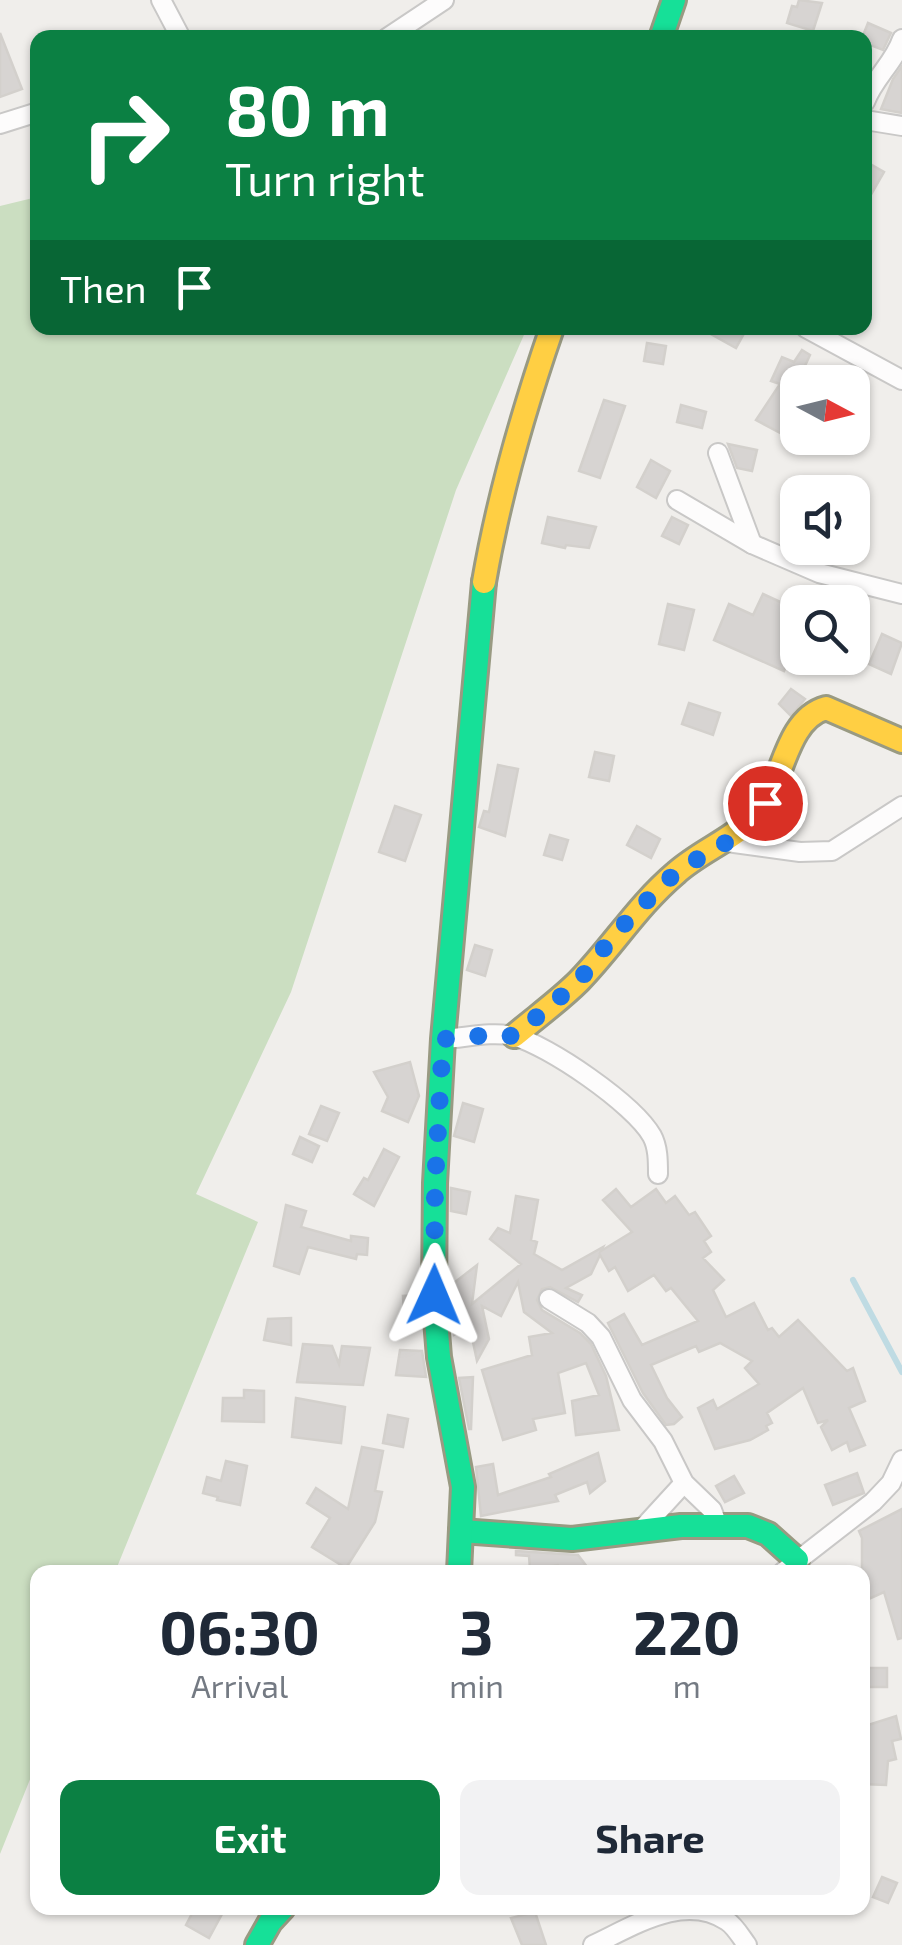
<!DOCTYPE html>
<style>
body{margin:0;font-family:"Exo 2",sans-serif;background:#f2f2f3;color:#1f2937;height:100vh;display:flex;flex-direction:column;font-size:38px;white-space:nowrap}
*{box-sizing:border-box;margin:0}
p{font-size:32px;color:#747a83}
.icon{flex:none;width:55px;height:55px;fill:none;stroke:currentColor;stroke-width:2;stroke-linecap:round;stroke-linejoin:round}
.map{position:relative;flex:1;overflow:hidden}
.side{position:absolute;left:30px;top:1565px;width:840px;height:350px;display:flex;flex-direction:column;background:#fff;border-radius:20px;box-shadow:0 2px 8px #0004}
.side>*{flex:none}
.hud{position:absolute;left:30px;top:30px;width:842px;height:305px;border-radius:20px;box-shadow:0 2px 8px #0004;background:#0b8043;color:#fff;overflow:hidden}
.needle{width:65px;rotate:97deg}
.buttons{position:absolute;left:780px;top:365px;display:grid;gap:20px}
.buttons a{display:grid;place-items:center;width:90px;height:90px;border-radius:20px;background:#fff;box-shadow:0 2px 8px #0004;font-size:50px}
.pin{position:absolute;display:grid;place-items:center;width:85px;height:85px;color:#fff;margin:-42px;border:5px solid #fff;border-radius:50%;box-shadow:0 2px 10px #0007}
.me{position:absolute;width:110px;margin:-55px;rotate:1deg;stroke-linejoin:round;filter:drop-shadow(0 0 8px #0008)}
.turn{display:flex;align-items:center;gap:35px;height:210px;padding:0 30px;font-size:45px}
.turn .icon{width:130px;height:130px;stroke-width:2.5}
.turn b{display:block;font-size:70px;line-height:85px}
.then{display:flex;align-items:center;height:95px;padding:0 30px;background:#0003;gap:20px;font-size:38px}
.eta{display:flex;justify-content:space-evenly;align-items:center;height:170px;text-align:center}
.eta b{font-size:60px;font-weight:700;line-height:70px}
.primary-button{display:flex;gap:20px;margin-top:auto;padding:20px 30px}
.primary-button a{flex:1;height:115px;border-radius:20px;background:#0b8043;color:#fff;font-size:40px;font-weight:700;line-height:115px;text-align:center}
.primary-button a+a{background:#f2f2f3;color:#1f2937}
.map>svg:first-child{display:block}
.forest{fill:#cbdec1}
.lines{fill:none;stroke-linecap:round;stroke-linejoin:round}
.stream{stroke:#bfdbe3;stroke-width:6}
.building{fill:#d7d4d2;stroke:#d3d0cc;stroke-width:2.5}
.street-casing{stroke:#c9c8c7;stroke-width:22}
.fast-casing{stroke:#999a82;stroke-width:28}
.slow-casing{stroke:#999a82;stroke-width:28}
.street{stroke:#fdfcfc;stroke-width:18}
.fast{stroke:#16e098;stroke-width:22}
.slow{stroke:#ffcf43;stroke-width:22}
.route{stroke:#1a73e8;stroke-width:18;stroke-dasharray:0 32.4}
</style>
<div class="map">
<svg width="902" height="1945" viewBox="0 0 902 1945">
<rect width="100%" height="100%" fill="#f0eeeb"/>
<path class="forest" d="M37 197 38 328H527L456 490 291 992 196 1194 258 1222 115 1572H38L37 1762 0 1854V206Z"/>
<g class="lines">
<path class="stream" d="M853 1280 902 1372"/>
</g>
<g class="building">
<path d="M799 0 822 3 813 31 787 23 792 6 797 7Z"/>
<path d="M868 23 891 33 883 50 865 43V38H862Z"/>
<path d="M0 33 22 89 0 97Z"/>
<path d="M902 66V113L881 109 893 79Z"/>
<path d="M865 161 884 172 865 205Z"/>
<path d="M700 328H747L736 348Z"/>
<path d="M647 343 666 346 663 364 644 361Z"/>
<path d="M802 350 810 355 804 368 837 382H798L782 417 789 419 784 435 756 420 780 384 771 381 782 357 794 362Z"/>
<path d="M604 400 625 406 600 478 579 471Z"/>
<path d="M681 405 706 412 702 428 677 422Z"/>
<path d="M728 444 757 450 752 471 737 468Z"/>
<path d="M651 460 670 471 656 498 637 487Z"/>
<path d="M548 517 596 527 589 548 566 545 565 548 542 543Z"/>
<path d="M672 517 688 525 679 544 662 536Z"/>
<path d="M763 594 798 610V636L784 671 714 640 729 604 753 615Z"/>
<path d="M668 604 694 610 684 650 659 644Z"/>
<path d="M882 634 902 643 891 674 869 664Z"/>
<path d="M791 689 805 699 791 716 779 704Z"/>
<path d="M689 703 720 713 713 735 682 724Z"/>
<path d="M595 752 614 756 609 781 589 777Z"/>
<path d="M498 765 518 769 505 836 479 827 484 811 489 812Z"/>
<path d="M395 806 421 815 405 861 379 852Z"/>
<path d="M637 826 660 839 651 858 627 845Z"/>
<path d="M550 835 568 840 562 860 544 855Z"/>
<path d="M475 945 492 950 485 976 467 970Z"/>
<path d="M410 1062 419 1096 408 1122 382 1111 388 1097 374 1072Z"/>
<path d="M463 1103 483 1109 474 1142 454 1136Z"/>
<path d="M321 1106 339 1113 327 1141 309 1134Z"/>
<path d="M300 1137 319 1146 312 1162 293 1154Z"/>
<path d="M384 1149 399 1157 374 1206 354 1194 364 1178 368 1180Z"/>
<path d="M451 1188 470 1192 466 1214 451 1211Z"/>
<path d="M616 1189 631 1207 656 1189 666 1203 675 1196 689 1215 695 1212 711 1236 704 1241 711 1252 703 1258 724 1280 713 1290 726 1317 754 1303 768 1330 772 1328 779 1337 798 1320 847 1371 853 1368 865 1401 849 1408 865 1445 850 1451 847 1442 832 1450 821 1427 828 1420 818 1423 803 1388 767 1413 772 1423 766 1426 768 1430 750 1440 715 1449 698 1408 713 1400 717 1409 759 1384 745 1368 752 1361 720 1343 699 1352 696 1346 651 1365 667 1398 682 1417 674 1424 666 1425 643 1393 608 1323 624 1314 642 1345 698 1321 671 1288 666 1291 654 1275 628 1291 615 1267 609 1271 600 1255 591 1274 566 1288 582 1295 578 1302 550 1287 542 1289 537 1300 542 1310 580 1333 591 1344 606 1376 619 1430 576 1435 572 1401 599 1395 586 1363 558 1373 565 1413 533 1419 536 1430 503 1440 482 1370 532 1355 529 1337 552 1333 524 1312 518 1282 501 1316 482 1306 489 1339 477 1361 470 1328 454 1335 450 1286 477 1265 472 1304 521 1264 490 1239 498 1228 510 1233 516 1196 538 1200 531 1240 537 1242 534 1254 562 1270 603 1247 601 1251 632 1232 603 1200Z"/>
<path d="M286 1205 306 1211 301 1227 351 1241V1236L368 1238 367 1255 357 1254 356 1259 308 1247 299 1274 274 1266Z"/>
<path d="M418 1295 420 1318 404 1315 403 1296Z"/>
<path d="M291 1318V1345L264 1340 268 1319Z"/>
<path d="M303 1344 332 1346 339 1364 342 1346 370 1348 363 1385 297 1382Z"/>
<path d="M400 1350 422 1351 426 1377 396 1375Z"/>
<path d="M473 1377 471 1429H469L459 1378Z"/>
<path d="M244 1390 264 1391V1422L222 1421 223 1398H244Z"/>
<path d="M296 1398 345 1407 341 1443 292 1437Z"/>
<path d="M388 1415 408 1419 403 1447 383 1443Z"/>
<path d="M362 1447 383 1451 375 1491 382 1492 375 1522 346 1568 312 1547 330 1518 307 1503 316 1488 348 1509Z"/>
<path d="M598 1453 605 1481 590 1493 587 1482 555 1495 558 1501 481 1516 476 1467 493 1464 498 1495 551 1477 549 1474Z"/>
<path d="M226 1461 247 1466 240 1505 217 1500 218 1497 203 1493 207 1477 221 1481Z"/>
<path d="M857 1473 864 1493 833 1505 825 1485Z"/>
<path d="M734 1476 744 1493 725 1502 716 1486Z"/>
<path d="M902 1509V1638L898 1639 884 1592 862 1602V1538L859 1531Z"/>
<path d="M516 1551 578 1555 591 1572H564L558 1565 530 1569 529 1556 516 1555Z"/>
<path d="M867 1668H887V1687H866Z"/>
<path d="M896 1716 901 1739 892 1741 896 1759 888 1761 886 1785 862 1784V1727Z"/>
<path d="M882 1877 897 1883 888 1903 873 1897Z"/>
<path d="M195 1908H210L222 1914 209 1938 186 1925Z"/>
<path d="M535 1912 546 1945H522L511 1918Z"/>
</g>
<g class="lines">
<defs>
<g id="street">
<path d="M161 0 181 38"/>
<path d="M387 38 444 0"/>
<path d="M865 102C874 78 894 63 902 39"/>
<path d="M865 120 902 126"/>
<path d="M0 124 38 112"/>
<path d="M806 328 902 380"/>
<path d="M718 453 752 544"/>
<path d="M677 500 752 544 819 573 902 594"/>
<path d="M727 842 800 852 832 851 902 806"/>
<path d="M443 1039C465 1038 491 1031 513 1036 548 1045 634 1104 652 1136 658 1147 658 1161 658 1174"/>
<path d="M549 1299 588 1323 601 1337 632 1400 663 1441 684 1483 712 1510 718 1526"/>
<path d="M641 1530 684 1483"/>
<path d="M783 1572 873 1502 891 1483 902 1460"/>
<path d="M593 1945C632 1927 684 1892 727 1921 735 1926 741 1937 747 1945"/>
</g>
<g id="fast">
<path d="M661 38 674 0"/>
<path d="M461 1531 572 1539 681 1526H748L768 1534 797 1560"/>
<path d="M459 1572 463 1487 439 1357 434 1295 435 1183 443 1039 484 582"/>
<path d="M257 1945 270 1922 283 1908"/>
</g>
<g id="slow">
<path d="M484 582C499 495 523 412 552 328"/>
<path d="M514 1036C535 1018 559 1001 579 981 613 946 638 905 676 873 705 847 743 837 766 802 783 773 789 718 826 708L902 741"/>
</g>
</defs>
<use href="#street" class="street-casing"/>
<use href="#fast" class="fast-casing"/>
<use href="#slow" class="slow-casing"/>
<use href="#street" class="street"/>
<use href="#fast" class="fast"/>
<use href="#slow" class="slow"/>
</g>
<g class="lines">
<path class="route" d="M434 1295 435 1184 443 1039 489 1035 514 1036 578 982 614 935 660 887 680 869 727 842 765 803"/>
</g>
</svg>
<div class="buttons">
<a><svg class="needle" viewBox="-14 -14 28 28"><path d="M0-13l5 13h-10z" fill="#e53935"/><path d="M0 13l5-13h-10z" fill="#747a83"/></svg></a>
<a><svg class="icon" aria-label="sound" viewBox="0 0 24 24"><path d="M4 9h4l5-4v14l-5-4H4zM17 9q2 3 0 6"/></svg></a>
<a><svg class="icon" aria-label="search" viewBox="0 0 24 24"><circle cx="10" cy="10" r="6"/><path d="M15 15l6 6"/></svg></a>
</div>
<div class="pin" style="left:765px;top:803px;background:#d93025"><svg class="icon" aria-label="arrive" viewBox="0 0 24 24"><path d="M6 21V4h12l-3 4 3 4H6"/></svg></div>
<svg class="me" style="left:434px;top:1295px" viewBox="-20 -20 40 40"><path d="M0-17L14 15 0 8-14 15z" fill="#1a73e8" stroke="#fff" stroke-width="4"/></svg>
<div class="hud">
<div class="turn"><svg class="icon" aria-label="right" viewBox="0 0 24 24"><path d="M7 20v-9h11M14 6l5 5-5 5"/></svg><div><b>80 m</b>Turn right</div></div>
<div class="then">Then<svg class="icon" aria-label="arrive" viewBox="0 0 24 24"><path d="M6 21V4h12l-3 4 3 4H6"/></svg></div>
</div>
<section class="side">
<div class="eta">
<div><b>06:30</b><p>Arrival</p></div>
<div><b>3</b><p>min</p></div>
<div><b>220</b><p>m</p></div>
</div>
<div class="primary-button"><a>Exit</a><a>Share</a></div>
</section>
</div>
